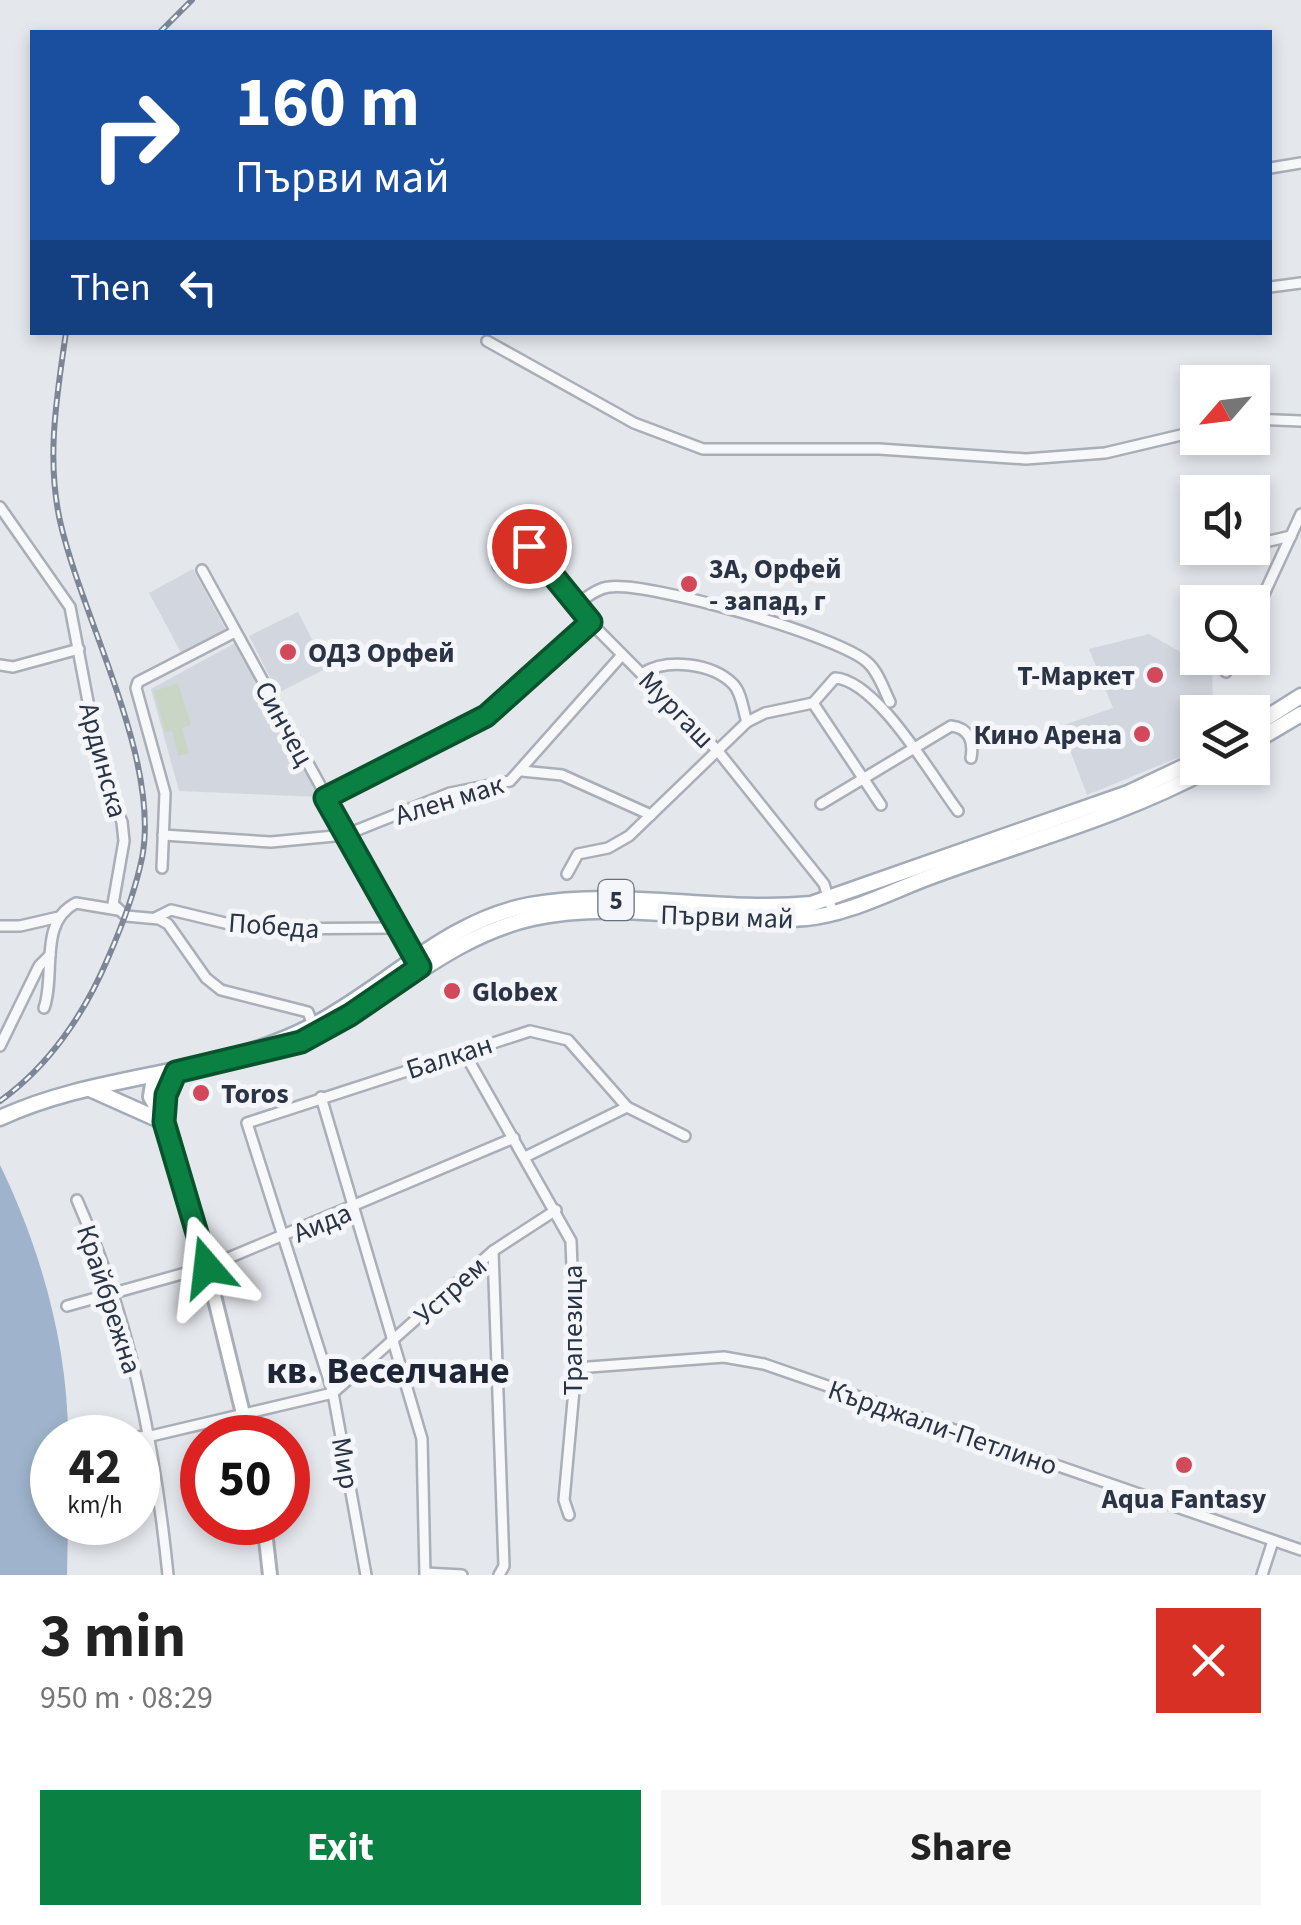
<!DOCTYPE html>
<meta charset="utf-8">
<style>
body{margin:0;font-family:"Source Sans 3",sans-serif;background:#f6f6f6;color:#222;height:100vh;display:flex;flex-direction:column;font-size:38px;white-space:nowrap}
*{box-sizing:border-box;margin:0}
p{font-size:32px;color:#767676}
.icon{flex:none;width:55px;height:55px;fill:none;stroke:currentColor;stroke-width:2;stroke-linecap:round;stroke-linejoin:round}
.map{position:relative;height:1575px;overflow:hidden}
.sheet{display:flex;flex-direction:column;background:#fff;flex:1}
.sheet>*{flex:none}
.banner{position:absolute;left:30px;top:30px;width:1242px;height:305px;border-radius:0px;box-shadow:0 5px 15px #0003;background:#1a4fa0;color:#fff;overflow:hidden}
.needle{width:65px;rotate:242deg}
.fabs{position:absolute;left:1180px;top:365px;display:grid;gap:20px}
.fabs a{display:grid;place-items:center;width:90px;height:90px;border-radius:0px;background:#fff;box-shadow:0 5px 15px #0003;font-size:50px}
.speed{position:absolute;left:30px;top:1415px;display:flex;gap:20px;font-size:50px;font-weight:700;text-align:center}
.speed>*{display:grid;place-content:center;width:130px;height:130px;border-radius:50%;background:#fff;box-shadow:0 5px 15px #0003;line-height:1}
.speed small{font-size:25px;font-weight:400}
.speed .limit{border:15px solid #d22;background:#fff;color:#111}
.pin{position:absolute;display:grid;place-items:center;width:85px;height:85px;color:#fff;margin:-42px;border:5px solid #fff;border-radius:50%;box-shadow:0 2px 10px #0007}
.me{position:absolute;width:110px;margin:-55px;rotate:343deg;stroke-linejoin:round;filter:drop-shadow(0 0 8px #0008)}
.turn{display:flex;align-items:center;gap:35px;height:210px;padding:0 40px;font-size:45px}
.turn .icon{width:130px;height:130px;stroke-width:2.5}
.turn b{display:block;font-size:70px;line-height:85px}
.then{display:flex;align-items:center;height:95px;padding:0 40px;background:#0003;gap:20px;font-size:38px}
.round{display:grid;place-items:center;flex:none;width:105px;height:105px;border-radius:0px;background:#f6f6f6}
.overview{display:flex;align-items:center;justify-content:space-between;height:170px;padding:0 40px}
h1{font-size:60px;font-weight:700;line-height:75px}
.button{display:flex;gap:20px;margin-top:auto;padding:20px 40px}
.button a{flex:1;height:115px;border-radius:0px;background:#0b8043;color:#fff;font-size:40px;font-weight:700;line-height:115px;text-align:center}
.button a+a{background:#f6f6f6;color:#222}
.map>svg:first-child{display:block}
.built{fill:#d2d6de}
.green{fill:#c9d6c5}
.water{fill:#9fb4cc}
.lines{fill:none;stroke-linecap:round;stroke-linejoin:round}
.minor-casing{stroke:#a9aeb7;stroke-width:14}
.secondary-casing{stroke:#a9aeb7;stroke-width:18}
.primary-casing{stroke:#a3abb8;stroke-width:19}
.minor{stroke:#f7f8fa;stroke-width:9}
.secondary{stroke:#fff;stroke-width:12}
.primary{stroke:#fff;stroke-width:14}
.rail-casing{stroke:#7d8696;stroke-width:6}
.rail{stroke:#f4f6f9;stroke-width:2.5;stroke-dasharray:8;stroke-linecap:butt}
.route-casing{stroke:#07532c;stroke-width:25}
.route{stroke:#0b8043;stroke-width:18}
.poi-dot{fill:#d1495b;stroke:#f4f6f9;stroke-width:4}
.labels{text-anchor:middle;stroke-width:10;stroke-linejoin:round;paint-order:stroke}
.shield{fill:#f4f6f9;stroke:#676e7b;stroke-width:2.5}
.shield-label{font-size:25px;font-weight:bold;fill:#2b3445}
.poi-label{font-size:28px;font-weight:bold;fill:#2b3445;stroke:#f4f6f9;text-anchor:start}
.street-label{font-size:28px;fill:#2b3445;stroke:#f4f6f9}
.district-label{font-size:38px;font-weight:bold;fill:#1d2536;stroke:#f4f6f9}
</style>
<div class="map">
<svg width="1301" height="1575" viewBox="0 0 1301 1575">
<rect width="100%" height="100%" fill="#e4e7ec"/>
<g class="built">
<path d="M193 569 228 634 184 658 149 593Z"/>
<path d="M298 612 327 668 278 693 249 636Z"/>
<path d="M1149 634 1212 670 1213 712H1198L1197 750 1087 795 1061 726 1113 708 1089 649Z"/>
<path d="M237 642 321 797 179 791 151 689Z"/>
</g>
<path class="green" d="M178 683 191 725 182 728 189 753 178 756 172 731 165 732 154 691Z"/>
<path class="water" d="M0 1165C40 1247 68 1345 68 1437L52 1438V1522L68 1523 67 1575H0Z"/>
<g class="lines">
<defs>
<g id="minor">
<path d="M1270 168 1301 163"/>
<path d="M1270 287 1301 283"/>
<path d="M487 341 634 423 703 449H879L1026 459 1105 453 1198 431"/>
<path d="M1252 419 1301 421"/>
<path d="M0 507 70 607 101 770 122 822 124 841 113 904 126 916 159 919 168 924 206 978 221 990 308 1012 313 1025"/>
<path d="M1252 545 1291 536"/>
<path d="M1224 555 1245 548"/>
<path d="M498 566 519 547 533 549 591 623 717 750 824 884 833 913"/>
<path d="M202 570 416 960"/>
<path d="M575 605C586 598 597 588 609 587 648 581 839 636 867 662 878 671 884 690 890 702"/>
<path d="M1252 620 1301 514"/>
<path d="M0 665 13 667 79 649"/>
<path d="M1226 672 1233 658"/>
<path d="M643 673C667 658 712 663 733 684 742 693 743 711 747 722"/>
<path d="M813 703 835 678C877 680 933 778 958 811"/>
<path d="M813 703 881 805"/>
<path d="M522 771 562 775 651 815"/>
<path d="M325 797 486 716 591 623"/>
<path d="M821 804 951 726C969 728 974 741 971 758"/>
<path d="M163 835 271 842 345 835 450 793 510 781 622 655"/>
<path d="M162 868 165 793 136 688 138 682 235 632"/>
<path d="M567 874 578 854 608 848 629 836 747 722 765 713 813 703"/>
<path d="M155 918 171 910 250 929 396 928"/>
<path d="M0 926H20L59 917"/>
<path d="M44 1008C56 975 38 922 76 903L118 910"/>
<path d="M0 1046 39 966 50 955"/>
<path d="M464 1052 571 1241 576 1368 564 1500 569 1515"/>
<path d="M321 1097 422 1439 425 1575"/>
<path d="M525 1157 627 1107 685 1136"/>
<path d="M77 1200C130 1319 155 1446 168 1575"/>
<path d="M493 1251 504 1566 499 1575"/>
<path d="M67 1306 207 1267 514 1138"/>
<path d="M576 1368 724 1357 764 1364 1301 1550"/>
<path d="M122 1438 151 1436 333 1393 493 1251 556 1210"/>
<path d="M426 1573 462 1575"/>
<path d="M366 1575 333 1393 247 1123 530 1031 568 1040 627 1107"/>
<path d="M1262 1575 1273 1541"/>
</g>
<g id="secondary">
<path d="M153 1078 164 1102V1122L207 1267 249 1438"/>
<path d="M153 1078 150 1097 164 1122"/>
<path d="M264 1522 270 1575"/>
</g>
<g id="primary">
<path d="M1252 727 1301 696"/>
<path d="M1252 743 1301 714"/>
<path d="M285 1047C375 1016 438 939 533 918 622 898 716 926 806 918 850 914 893 890 935 875 1027 841 1125 815 1211 768"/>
<path d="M90 1089 164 1122"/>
<path d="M164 1102 175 1072"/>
<path d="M0 1118C99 1072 214 1077 312 1026 387 987 445 921 530 905 623 888 718 913 811 904L1128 793 1198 760"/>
</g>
</defs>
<use href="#minor" class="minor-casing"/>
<use href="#secondary" class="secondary-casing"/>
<use href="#primary" class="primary-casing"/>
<use href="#minor" class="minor"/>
<use href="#secondary" class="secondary"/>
<use href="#primary" class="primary"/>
<defs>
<g id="rail">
<path d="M160 32 192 0"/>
<path d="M0 1101C49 1066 85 1013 108 958 122 926 135 892 142 858 161 760 82 619 60 521 46 457 57 396 66 332"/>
</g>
</defs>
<use href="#rail" class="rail-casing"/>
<use href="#rail" class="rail"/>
</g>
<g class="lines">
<defs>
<path id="route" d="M207 1267 164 1122 166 1095 176 1072 301 1042 350 1015 420 967 325 798 486 716 591 622 529 546"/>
</defs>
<use href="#route" class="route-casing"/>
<use href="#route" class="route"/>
</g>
<g class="poi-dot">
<circle cx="689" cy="584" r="10"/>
<circle cx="288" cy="652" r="10"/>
<circle cx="1155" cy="675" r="10"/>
<circle cx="1142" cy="734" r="10"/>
<circle cx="452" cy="991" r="10"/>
<circle cx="201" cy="1093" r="10"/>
<circle cx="1184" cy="1465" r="10"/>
</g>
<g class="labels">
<rect class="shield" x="598.5" y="880" width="35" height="40" rx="8"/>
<g class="shield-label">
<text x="616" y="909">5</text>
</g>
<g class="poi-label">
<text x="709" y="578">3А, Орфей<tspan x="709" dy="32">- запад, г</tspan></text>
<text x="308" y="662">ОДЗ Орфей</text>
<text x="1135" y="685" text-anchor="end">Т-Маркет</text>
<text x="1122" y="744" text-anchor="end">Кино Арена</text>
<text x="472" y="1001">Globex</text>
<text x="221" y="1103">Toros</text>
<text x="1184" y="1508" text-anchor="middle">Aqua Fantasy</text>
</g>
<g class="street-label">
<text transform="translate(677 709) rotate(46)" y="10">Мургаш</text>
<text transform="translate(285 723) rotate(61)" y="10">Синчец</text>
<text transform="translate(104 760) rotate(75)" y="10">Ардинска</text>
<text transform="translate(449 799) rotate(-17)" y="10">Ален мак</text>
<text transform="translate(727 916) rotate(2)" y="10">Първи май</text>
<text transform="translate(274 925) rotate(4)" y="10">Победа</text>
<text transform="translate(449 1056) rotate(-18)" y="10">Балкан</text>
<text transform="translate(322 1222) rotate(-23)" y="10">Аида</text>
<text transform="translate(450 1290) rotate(-42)" y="10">Устрем</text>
<text transform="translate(110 1299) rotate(72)" y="10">Крайбрежна</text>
<text transform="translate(572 1330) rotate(-90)" y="10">Трапезица</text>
<text transform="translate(943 1427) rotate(19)" y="10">Кърджали-Петлино</text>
<text transform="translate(346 1463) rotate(80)" y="10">Мир</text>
</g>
<g class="district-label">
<text x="388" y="1383">кв. Веселчане</text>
</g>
</g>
</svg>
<div class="fabs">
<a><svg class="needle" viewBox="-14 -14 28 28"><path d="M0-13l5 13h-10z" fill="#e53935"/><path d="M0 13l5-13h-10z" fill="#767676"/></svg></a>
<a><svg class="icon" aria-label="sound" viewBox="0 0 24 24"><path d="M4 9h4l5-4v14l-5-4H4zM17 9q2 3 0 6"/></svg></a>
<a><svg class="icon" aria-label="search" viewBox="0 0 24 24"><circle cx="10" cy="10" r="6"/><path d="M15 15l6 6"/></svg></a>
<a><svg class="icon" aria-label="layers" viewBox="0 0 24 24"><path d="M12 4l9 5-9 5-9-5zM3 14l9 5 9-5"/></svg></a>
</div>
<div class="speed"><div>42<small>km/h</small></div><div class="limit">50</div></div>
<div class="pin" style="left:529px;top:546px;background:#d93025"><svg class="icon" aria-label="arrive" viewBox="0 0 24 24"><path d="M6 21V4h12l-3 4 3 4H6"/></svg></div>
<svg class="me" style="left:207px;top:1267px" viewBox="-20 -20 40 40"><path d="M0-17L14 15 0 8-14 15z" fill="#0b8043" stroke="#fff" stroke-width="4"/></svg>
<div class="banner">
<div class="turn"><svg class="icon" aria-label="right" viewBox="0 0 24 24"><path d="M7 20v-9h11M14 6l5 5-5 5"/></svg><div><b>160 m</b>Първи май</div></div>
<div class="then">Then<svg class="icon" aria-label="left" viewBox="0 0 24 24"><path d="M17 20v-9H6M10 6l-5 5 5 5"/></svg></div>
</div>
</div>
<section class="sheet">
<div class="overview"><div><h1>3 min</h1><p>950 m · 08:29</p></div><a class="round" style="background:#d93025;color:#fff"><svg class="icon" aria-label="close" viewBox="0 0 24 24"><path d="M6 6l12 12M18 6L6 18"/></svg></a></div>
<div class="button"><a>Exit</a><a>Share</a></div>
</section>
